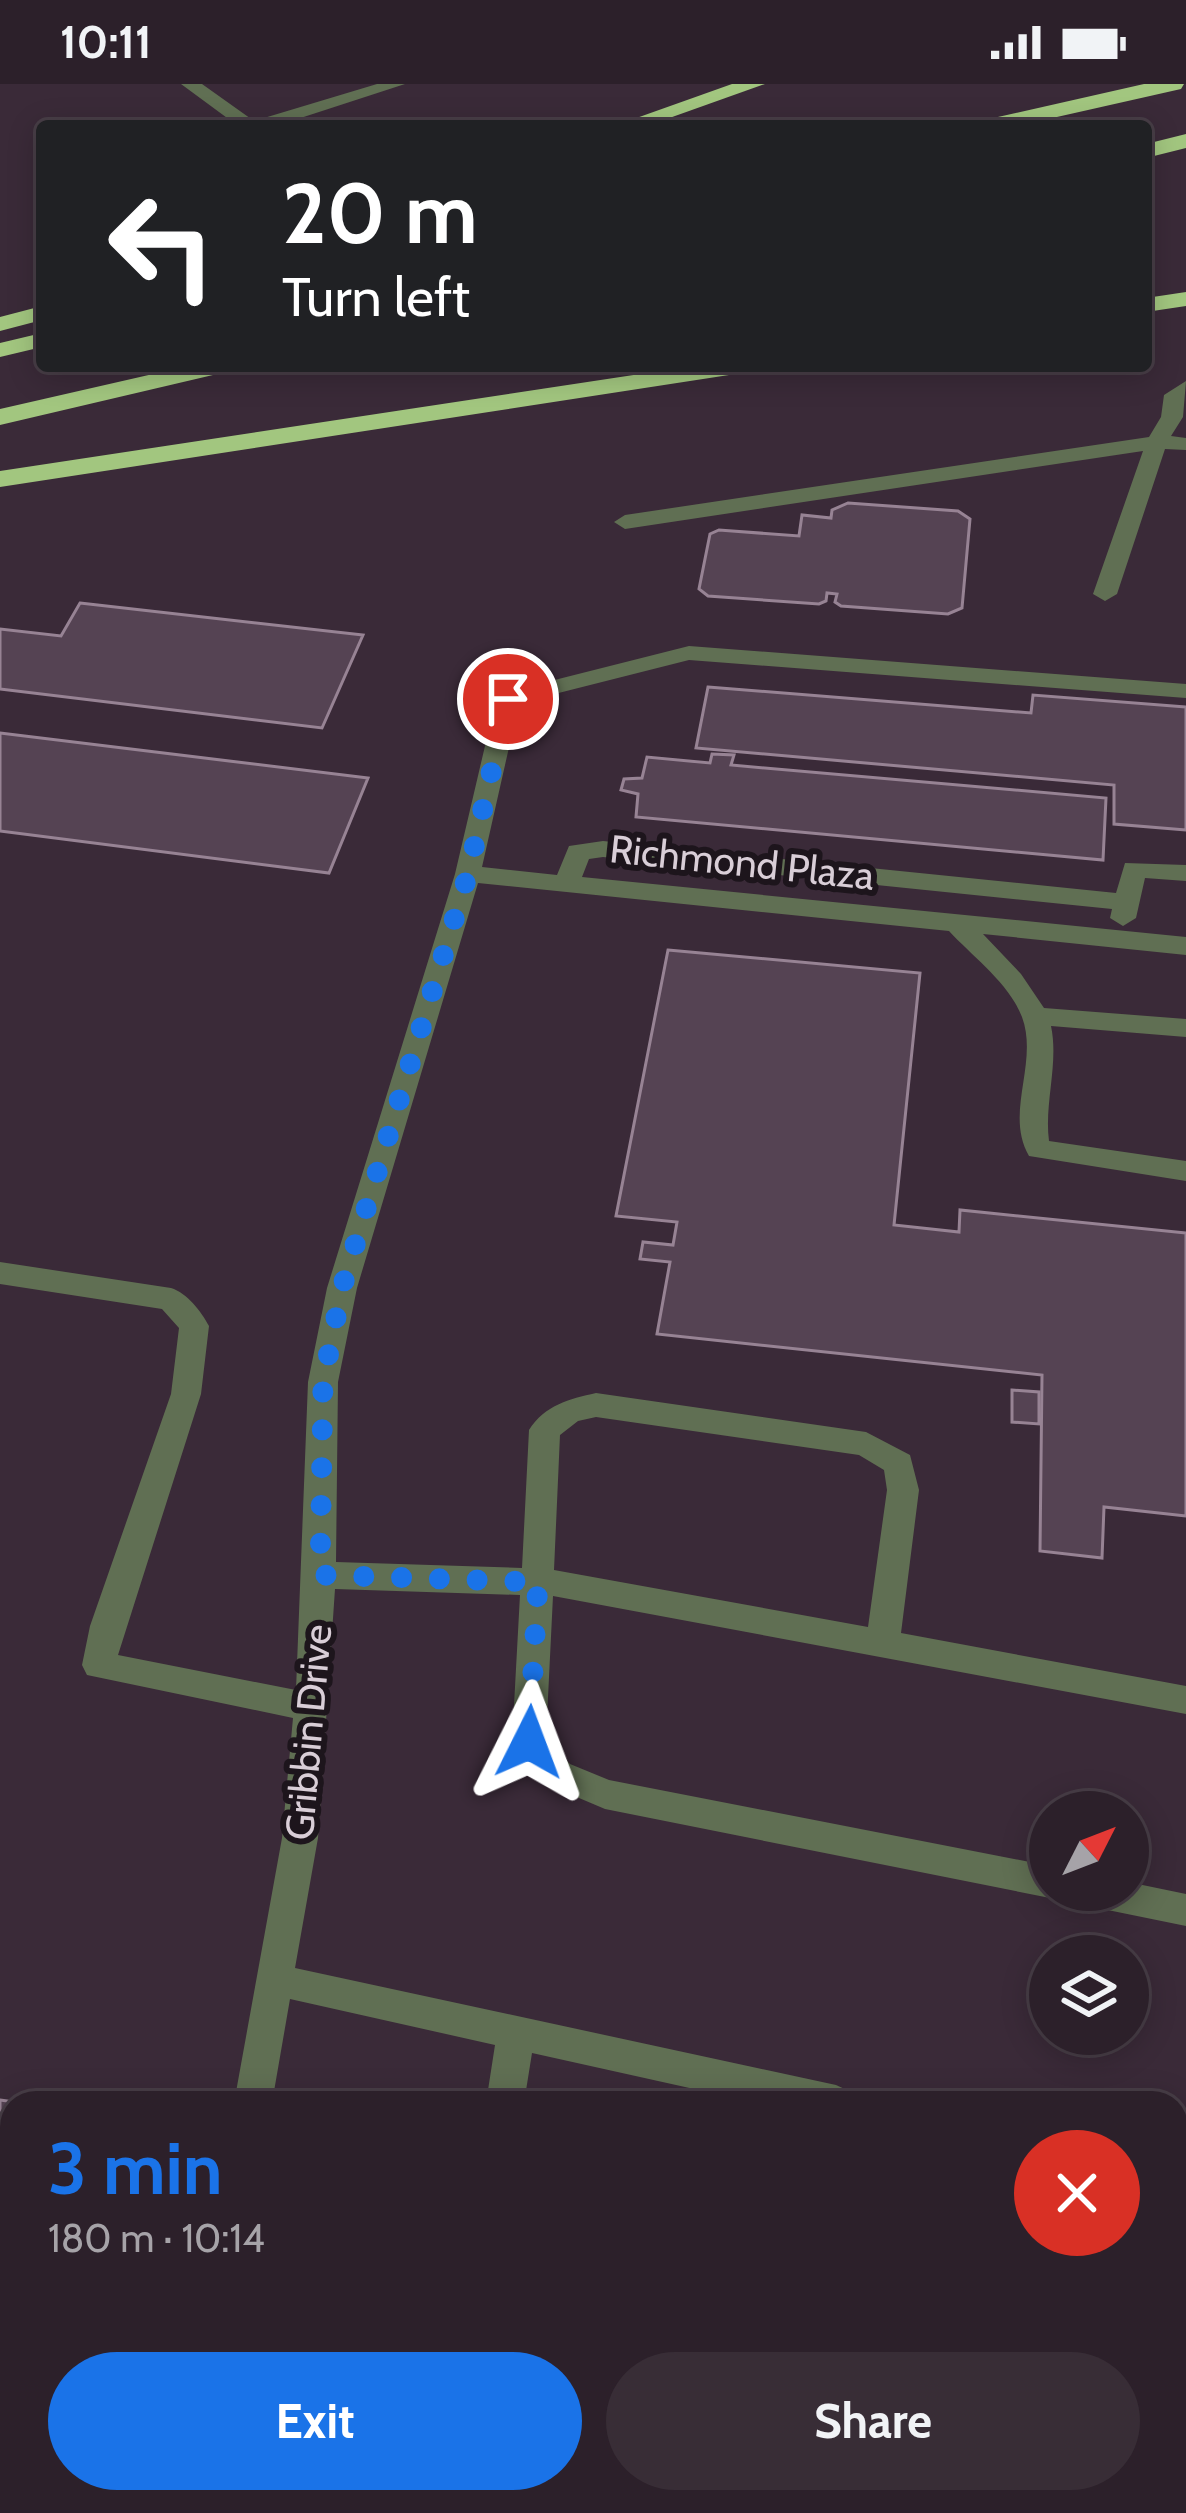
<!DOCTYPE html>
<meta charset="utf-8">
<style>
body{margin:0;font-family:Cabin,sans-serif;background:#382d36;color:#f1f3f6;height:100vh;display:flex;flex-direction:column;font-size:45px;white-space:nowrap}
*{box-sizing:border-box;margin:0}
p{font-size:39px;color:#a6a3a8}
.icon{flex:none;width:66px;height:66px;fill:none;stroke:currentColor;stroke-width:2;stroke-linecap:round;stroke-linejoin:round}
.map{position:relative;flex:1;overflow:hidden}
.sheet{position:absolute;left:0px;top:2007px;width:1188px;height:423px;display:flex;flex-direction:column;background:#2c202a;border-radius:36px 36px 0 0;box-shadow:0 6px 30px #0003,0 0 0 3px #483e47}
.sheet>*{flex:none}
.banner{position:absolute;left:36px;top:36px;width:1116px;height:252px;border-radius:12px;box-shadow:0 6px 30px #0003,0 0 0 3px #483e47;background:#202124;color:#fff;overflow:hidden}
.needle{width:78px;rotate:48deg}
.tools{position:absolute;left:1029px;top:1707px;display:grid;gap:24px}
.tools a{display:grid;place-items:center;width:120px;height:120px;border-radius:50%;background:#2c202a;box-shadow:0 6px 30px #0003,0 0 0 3px #483e47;font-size:60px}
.pin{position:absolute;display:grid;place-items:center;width:102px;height:102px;color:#fff;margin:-51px;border:6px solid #fff;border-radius:50%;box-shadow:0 3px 12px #0007}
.me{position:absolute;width:132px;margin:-66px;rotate:3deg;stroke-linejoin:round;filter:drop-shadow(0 0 9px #0008)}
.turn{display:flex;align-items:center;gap:42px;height:252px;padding:0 48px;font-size:54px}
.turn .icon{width:156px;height:156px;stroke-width:2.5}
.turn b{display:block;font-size:84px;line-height:102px}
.round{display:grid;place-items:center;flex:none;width:126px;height:126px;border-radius:63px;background:#382d36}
.head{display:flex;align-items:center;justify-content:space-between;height:204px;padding:0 48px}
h1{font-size:72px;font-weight:800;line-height:90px;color:#1a73e8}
.action{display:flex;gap:24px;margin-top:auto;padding:24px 48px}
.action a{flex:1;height:138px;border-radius:72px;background:#1a73e8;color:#fff;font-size:48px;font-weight:800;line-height:138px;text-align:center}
.action a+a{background:#382d36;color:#f1f3f6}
.status{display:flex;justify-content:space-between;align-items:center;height:84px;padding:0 60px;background:#2c202a;direction:ltr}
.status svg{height:33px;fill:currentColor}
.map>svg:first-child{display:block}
.building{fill:#554353;stroke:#978394;stroke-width:3}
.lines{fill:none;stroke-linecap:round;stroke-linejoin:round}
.minor{fill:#606f53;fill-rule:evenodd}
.highway{fill:#a2c67f;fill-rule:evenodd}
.route{stroke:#1a73e8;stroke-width:21;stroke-dasharray:0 37.8}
.labels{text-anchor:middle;stroke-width:12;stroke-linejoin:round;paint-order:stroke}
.street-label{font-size:39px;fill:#d9ced7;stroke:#1d151c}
</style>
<div class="status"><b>10:11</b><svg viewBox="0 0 49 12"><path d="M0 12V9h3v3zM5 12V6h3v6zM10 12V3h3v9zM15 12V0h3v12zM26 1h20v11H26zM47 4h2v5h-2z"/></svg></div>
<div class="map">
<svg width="1186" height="2429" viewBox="0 0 1186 2429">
<rect width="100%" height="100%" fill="#3a2a38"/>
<g class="building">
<path d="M848 419 958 427 970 435 962 524 948 530 841 522 835 518 837 510 827 509 826 517 819 520 708 512 699 505 710 450 719 446 799 452 802 431 831 434 832 426Z"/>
<path d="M80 519 363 551 322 644 0 605V545L61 552Z"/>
<path d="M708 603 1031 629 1033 611 1186 623V746L1114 740V701L696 664Z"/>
<path d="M0 649 368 694 329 789 0 747Z"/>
<path d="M712 670 734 671 731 681 1106 714 1103 776 636 733 638 710 621 706 624 695 642 694 647 673 710 679Z"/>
<path d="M668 866 920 889 894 1141 959 1148 960 1126 1186 1149V1432L1104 1423 1102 1474 1040 1467 1042 1291 657 1250 670 1178 640 1175 643 1158 673 1161 677 1138 616 1132Z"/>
<path d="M1012 1306 1039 1308V1340L1012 1338Z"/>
<path d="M0 2016 22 2019H12V2096L0 2139Z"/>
<path d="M1176 2304 1186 2306V2429H1013L1014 2418H1176Z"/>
<path d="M576 2418H818L816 2429H573Z"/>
</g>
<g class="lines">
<g class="minor">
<path d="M181 0H202L254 37 377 0H405L276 42H238Z"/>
<path d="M1186 297 1183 333 1171 352 1186 354V366L1165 365 1117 510 1105 517 1093 510 1143 367 625 445 614 438 625 431 1149 353 1161 333 1164 311Z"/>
<path d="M689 562 1186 600V614L689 576 519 619 482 783 557 791 569 762 603 757 1116 809 1125 779 1186 781V797L1145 794 1136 834 1123 842 1110 834 1112 825 603 773 589 775 582 793 1186 853V871L983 850 1021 890 1044 924 1186 935V953L1051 942C1059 980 1044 1019 1049 1057L1186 1077V1097L1029 1072C1004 1029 1039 979 1022 933 1009 899 973 873 949 847L478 799 357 1204 338 1298 336 1478 522 1484 529 1346C545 1321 569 1315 596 1309L866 1348 910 1371 919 1406 901 1549 1186 1602V1630L553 1512 546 1654 570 1680 609 1696 1050 1782V1806H1064L1050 1814 605 1725 546 1700 512 1658 520 1511 335 1505 318 1754 295 1884 836 2001 849 2007 855 2019H757L532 1969 524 2019H486L495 1961 290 1915 272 2019H234L282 1754 293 1634 87 1591 82 1581 90 1542 171 1310 179 1244 162 1225 0 1200V1178L171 1204C187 1209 201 1227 209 1242L201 1310 118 1571 296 1606 308 1298 327 1204 455 790 496 615 499 610ZM596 1333 859 1371 884 1386 887 1406 868 1543 554 1486 560 1351 578 1337Z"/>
<path d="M1128 1798 1186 1810V1842L1088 1822 1075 1817 1070 1806H1128Z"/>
<path d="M1176 2073 1186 2075V2111L1176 2109Z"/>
<path d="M148 2418H190L187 2429H145Z"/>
<path d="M419 2418H461L459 2429H417Z"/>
</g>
<g class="highway">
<path d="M732 0H765L647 42H614Z"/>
<path d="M1144 0H1184L1181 5 1017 42H977L980 37Z"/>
<path d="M1186 50V64L1146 74V60Z"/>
<path d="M1186 208V222L1146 228V214Z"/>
<path d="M42 222V236L0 247V233Z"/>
<path d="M42 249V263L0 273V259Z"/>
<path d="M188 282H233L230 287 0 341V325Z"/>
<path d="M693 282H754L742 289 0 403V387Z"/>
</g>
</g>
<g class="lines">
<path class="route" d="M508 615 468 790 342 1204 323 1298 320 1491 538 1498 529 1658"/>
</g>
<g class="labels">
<g class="street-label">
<text transform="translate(742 778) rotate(6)" y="14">Richmond Plaza</text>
<text transform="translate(308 1648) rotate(-85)" y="14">Gribbin Drive</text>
</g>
</g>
</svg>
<div class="tools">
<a><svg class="needle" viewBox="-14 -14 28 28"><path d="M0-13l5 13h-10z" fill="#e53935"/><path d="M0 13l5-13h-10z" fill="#a6a3a8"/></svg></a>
<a><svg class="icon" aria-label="layers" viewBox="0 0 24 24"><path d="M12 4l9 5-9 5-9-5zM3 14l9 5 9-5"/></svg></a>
</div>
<div class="pin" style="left:508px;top:615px;background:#d93025"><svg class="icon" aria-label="arrive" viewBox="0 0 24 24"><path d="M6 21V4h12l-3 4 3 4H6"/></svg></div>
<svg class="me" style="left:529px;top:1658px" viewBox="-20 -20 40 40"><path d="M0-17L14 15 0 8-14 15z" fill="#1a73e8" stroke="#fff" stroke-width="4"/></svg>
<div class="banner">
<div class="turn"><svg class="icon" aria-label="left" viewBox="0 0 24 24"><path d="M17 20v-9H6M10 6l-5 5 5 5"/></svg><div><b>20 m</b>Turn left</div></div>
</div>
<section class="sheet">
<div class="head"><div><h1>3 min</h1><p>180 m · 10:14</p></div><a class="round" style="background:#d93025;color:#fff"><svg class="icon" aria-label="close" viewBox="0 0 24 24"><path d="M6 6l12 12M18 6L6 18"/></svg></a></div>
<div class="action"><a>Exit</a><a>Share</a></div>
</section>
</div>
